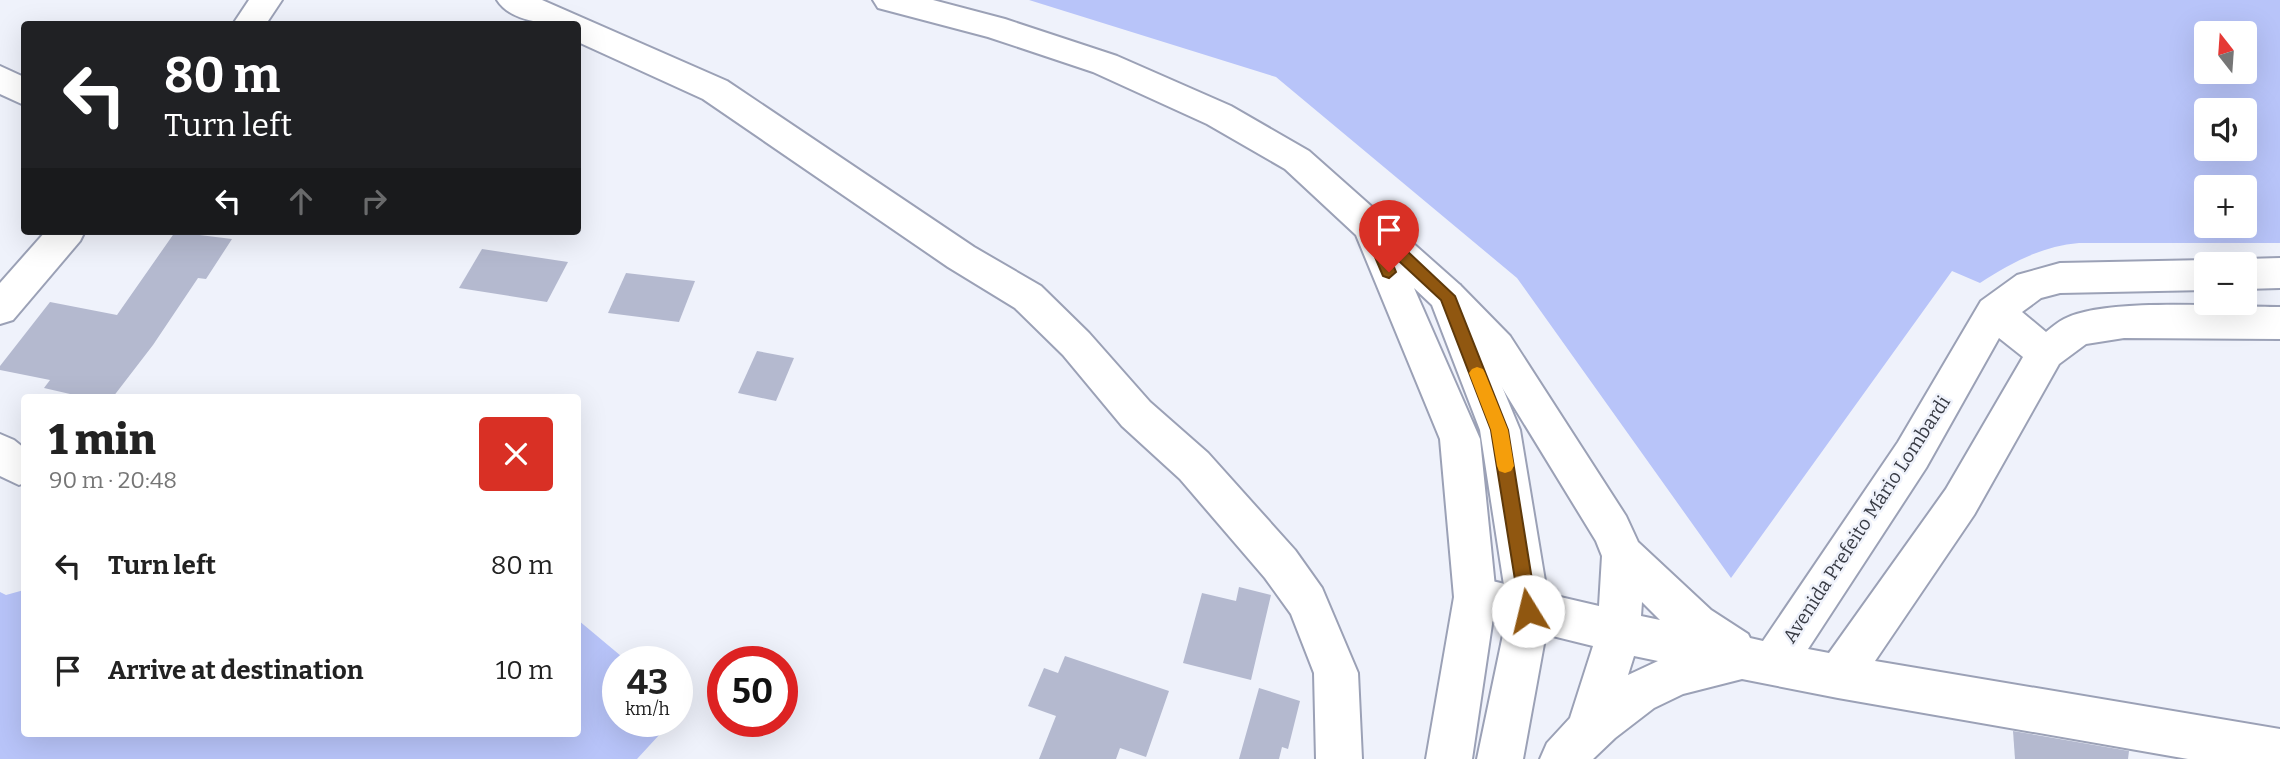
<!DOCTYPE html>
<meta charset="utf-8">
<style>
body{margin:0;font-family:Bitter,serif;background:#f2f2f2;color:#222;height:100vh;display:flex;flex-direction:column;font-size:26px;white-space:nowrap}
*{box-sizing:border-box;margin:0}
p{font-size:23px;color:#767676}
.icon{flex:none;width:38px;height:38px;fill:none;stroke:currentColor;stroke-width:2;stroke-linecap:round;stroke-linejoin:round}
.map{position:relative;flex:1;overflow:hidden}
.panel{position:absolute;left:21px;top:394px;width:560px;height:343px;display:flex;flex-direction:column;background:#fff;border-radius:7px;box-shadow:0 7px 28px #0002}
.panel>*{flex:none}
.top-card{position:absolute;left:21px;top:21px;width:560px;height:214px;border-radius:7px;box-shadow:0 7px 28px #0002;background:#202124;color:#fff;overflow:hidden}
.needle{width:46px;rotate:343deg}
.controls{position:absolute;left:2194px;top:21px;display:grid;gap:14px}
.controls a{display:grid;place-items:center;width:63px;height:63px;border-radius:7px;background:#fff;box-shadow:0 7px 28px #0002;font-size:35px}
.speed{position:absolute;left:602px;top:646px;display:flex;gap:14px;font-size:35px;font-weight:700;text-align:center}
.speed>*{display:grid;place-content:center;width:91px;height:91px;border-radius:50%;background:#fff;box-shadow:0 7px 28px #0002;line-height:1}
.speed small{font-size:18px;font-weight:400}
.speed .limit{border:10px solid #d22;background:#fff;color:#111}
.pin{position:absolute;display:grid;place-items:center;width:60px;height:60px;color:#fff;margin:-72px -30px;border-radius:50% 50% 50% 0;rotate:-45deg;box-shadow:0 0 7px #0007}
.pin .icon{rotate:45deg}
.me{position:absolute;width:77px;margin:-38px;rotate:351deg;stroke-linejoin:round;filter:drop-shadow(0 0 5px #0008)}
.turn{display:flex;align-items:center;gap:24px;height:147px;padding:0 28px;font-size:32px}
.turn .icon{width:91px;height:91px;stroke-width:2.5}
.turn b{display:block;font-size:49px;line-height:60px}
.lanes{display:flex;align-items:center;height:66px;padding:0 28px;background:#0003;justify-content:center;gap:35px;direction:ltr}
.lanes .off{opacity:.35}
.round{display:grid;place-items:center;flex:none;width:74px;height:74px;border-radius:7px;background:#f2f2f2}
.overview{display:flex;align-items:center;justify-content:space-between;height:119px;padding:0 28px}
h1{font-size:42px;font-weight:800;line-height:52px}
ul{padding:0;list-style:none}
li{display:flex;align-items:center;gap:21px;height:105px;padding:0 28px}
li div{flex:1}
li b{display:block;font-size:26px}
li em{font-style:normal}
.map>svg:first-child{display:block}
.green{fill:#b8c4f9;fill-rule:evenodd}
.building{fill:#b4b9cf}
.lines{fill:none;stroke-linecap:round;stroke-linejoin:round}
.street-casing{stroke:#9ba1b6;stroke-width:4}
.secondary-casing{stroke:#9ba1b6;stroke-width:4}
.street{fill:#fff;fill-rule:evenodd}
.secondary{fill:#fff;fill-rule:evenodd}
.route{fill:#905710;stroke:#5e390a;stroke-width:2}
.slow{fill:#f59e0b}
.labels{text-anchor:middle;stroke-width:5;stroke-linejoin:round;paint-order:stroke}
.street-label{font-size:19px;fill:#373a43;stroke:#eff2fb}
</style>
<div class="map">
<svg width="2280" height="759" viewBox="0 0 2280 759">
<rect width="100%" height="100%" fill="#eff2fb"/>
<g class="green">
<path d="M1029 0H2280V243H2079C2042 246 2011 263 1980 283L1952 271 1731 578 1517 278 1276 77ZM2207 33H2245V72H2207ZM2207 110H2245V149H2207ZM2207 187H2245V226H2207Z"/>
<path d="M24 590V733H578V620L627 661 618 662V721H672L637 759H0V592L6 595Z"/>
</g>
<g class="building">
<path d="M175 232 232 239 206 279 198 278 153 345 113 397H83L44 388 50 380 0 370V366L50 302 117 315Z"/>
<path d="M482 249 568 262 547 302 459 288Z"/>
<path d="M626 273 695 281 679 322 608 313Z"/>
<path d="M757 351 794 358 776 401 738 393Z"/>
<path d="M1239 587 1271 595 1251 680 1183 663 1202 593 1236 601Z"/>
<path d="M1065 656 1169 691 1146 757 1120 748 1116 759H1039L1056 716 1028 706 1044 668 1058 673Z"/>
<path d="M1259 688 1300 701 1288 749 1282 747 1279 759H1239Z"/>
<path d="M2013 731 2129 751 2128 759H2015Z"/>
</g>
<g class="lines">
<defs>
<g id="street">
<path d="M249 0H282L266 24H233Z"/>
<path d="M497 0H542L727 81 974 247 1041 286 1089 333 1150 402 1208 453 1295 550 1322 588 1358 673 1362 759H1316L1314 673 1291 614 1265 578 1180 479 1122 426 1063 355 1015 308 948 267 703 99 578 42V24C553 24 512 24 497 0Z"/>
<path d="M0 66 24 77V105L0 94Z"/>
<path d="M46 231H85L80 241 13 320 0 324V283Z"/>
<path d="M2280 258V288L2245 289V264H2232L2245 259Z"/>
<path d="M2207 260 2219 264H2207V290L2060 293 2041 298 2022 312 2046 332C2052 327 2058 322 2064 319 2106 297 2229 307 2280 307V339L2124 338 2086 344 2059 364 1974 515 1875 661 2280 729V759H2188L1838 698 1742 679 1683 694 1654 708 1615 738 1593 759H1540L1547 743 1570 718 1593 646 1475 617 1460 611 1454 597 1460 583 1475 577 1599 606 1602 556 1596 541 1484 358 1434 307 1429 296 1434 285 1447 281 1460 285 1510 336 1626 516 1638 542 1711 610 1748 634 1750 638 1763 641 1898 442 1981 301 2017 275 2060 263ZM1999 338 2023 357 1946 489 1829 653 1808 649 1926 468ZM1642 602 1660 620 1641 616ZM1634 656 1658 661 1628 675Z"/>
<path d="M0 434 14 440 24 448V483L19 485 0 476Z"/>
</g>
<path id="secondary" d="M873 0H933L1005 19 1117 56 1231 106 1309 151 1460 285 1520 430 1550 611 1523 759H1477L1508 611 1480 430 1432 305 1414 288 1480 439 1496 597 1472 759H1426L1454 597 1440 439 1356 235 1285 169 1207 124 1093 72 988 37 878 8Z"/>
</defs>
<use href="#street" class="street-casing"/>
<use href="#secondary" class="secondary-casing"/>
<use href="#street" class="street"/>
<use href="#secondary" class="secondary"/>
</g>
<path class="route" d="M1368 218 1374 220 1455 296 1508 430 1537 611 1535 617 1528 620 1522 617 1520 611 1491 430 1441 300 1387 250 1396 272 1389 278 1383 276 1361 224Z"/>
<path class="slow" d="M1477 367 1483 369 1485 373 1508 430 1514 466 1511 471 1505 473 1499 471 1497 466 1491 430 1469 373 1472 369Z"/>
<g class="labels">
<g class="street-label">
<text transform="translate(1866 519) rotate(-57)" y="7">Avenida Prefeito Mário Lombardi</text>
</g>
</g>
</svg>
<div class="controls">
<a><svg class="needle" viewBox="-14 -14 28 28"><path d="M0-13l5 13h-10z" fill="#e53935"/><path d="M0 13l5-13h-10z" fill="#767676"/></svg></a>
<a><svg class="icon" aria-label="sound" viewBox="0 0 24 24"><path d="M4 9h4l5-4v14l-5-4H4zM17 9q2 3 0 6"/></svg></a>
<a>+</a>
<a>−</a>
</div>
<div class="speed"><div>43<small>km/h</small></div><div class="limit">50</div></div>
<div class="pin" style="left:1389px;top:272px;background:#d93025"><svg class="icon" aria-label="arrive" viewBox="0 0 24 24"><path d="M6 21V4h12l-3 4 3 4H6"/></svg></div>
<svg class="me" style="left:1528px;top:611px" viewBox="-20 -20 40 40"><circle r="19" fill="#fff"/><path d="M0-13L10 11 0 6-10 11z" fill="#905710"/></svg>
<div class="top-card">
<div class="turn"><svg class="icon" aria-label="left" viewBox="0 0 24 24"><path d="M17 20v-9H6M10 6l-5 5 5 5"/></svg><div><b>80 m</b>Turn left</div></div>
<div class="lanes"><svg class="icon" aria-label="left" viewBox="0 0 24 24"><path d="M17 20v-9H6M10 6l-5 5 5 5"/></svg><svg class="icon off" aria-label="ahead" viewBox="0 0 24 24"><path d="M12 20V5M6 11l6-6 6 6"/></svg><svg class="icon off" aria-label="right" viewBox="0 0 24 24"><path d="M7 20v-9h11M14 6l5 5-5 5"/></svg></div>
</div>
<section class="panel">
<div class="overview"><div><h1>1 min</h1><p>90 m · 20:48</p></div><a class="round" style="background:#d93025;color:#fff"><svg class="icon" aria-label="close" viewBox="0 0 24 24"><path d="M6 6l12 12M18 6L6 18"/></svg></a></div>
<ul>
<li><svg class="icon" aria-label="left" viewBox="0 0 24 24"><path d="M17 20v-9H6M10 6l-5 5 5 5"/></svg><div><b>Turn left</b></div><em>80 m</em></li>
<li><svg class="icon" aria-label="arrive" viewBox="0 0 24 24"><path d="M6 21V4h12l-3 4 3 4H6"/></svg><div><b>Arrive at destination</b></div><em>10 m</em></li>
</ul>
</section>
</div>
